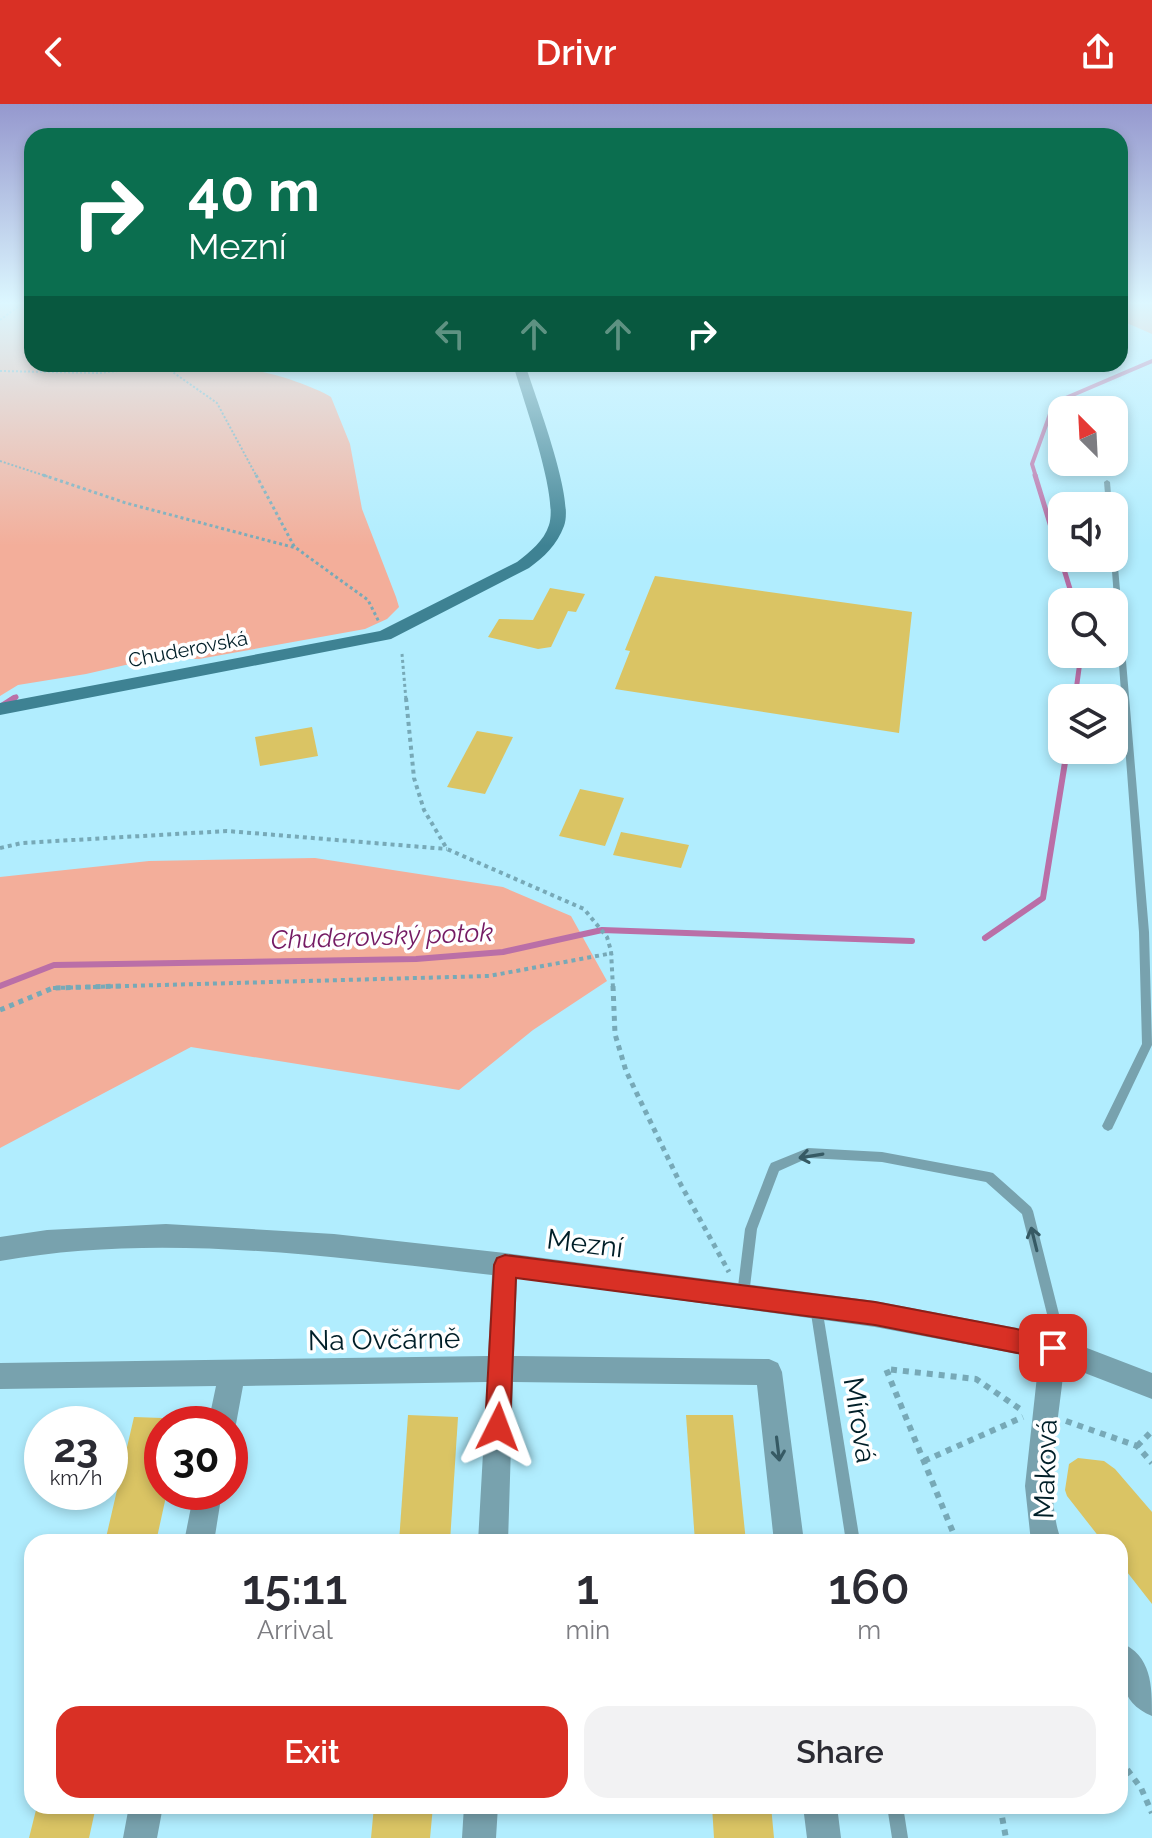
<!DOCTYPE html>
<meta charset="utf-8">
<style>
body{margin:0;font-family:Raleway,sans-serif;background:#f2f2f3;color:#2b2b33;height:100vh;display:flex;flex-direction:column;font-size:30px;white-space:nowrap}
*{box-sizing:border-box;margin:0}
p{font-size:26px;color:#7c7c81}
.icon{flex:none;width:44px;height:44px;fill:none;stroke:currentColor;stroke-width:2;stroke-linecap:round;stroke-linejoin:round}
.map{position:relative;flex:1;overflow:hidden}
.details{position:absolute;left:24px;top:1430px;width:1104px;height:280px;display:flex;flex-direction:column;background:#fff;border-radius:24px;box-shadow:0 4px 12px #0003}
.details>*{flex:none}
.top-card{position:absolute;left:24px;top:24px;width:1104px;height:244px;border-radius:24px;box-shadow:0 4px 12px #0003;background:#0b6e4f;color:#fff;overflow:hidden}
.needle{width:52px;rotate:336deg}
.controls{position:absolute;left:1048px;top:292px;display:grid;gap:16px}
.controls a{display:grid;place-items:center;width:80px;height:80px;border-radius:16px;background:#fff;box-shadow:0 4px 12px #0003;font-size:40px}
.speed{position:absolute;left:24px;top:1302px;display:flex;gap:16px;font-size:40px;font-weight:700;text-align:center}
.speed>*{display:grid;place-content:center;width:104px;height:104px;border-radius:50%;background:#fff;box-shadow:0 4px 12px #0003;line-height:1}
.speed small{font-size:20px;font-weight:400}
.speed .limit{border:12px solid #d22;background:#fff;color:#111}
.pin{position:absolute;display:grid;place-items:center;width:68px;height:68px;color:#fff;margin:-34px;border-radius:16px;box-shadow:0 4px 12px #0006}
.me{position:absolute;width:88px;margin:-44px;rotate:3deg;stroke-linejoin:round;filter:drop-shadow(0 0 6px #0008)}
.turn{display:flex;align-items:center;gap:28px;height:168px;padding:0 32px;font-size:36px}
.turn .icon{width:104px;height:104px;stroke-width:2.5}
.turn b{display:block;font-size:56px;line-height:68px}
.lanes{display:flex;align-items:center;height:76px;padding:0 32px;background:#0003;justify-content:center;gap:40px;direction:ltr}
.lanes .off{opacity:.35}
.eta{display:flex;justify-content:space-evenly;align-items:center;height:136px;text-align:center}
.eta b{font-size:48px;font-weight:600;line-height:56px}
.button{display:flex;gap:16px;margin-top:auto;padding:16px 32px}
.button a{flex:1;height:92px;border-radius:24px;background:#d93025;color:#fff;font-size:32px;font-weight:600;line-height:92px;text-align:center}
.button a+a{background:#f2f2f3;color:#2b2b33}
header{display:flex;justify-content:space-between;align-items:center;height:104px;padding:0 32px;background:#d93025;color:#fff;font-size:36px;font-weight:600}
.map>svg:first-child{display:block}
.green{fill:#f3ae9a}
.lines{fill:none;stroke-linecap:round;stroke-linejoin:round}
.stream-far2{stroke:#ba6fa7;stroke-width:4}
.stream-far1{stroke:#ba6fa7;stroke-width:5}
.stream{stroke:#ba6fa7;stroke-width:6}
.building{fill:#dac464}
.path-far4{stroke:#77a9b7;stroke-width:2;stroke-dasharray:2 2;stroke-linecap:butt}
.path-far3{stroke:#77a9b7;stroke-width:3;stroke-dasharray:3 3;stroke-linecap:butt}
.path-far2{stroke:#77a9b7;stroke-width:4;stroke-dasharray:4 4;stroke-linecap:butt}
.path-far1{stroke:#77a9b7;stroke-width:5;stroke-dasharray:5 5;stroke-linecap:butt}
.path{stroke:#77a9b7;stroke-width:6;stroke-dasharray:6 6;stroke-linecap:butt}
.lane{fill:#78a2ae;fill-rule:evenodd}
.street{fill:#78a2ae;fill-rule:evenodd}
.secondary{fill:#3e8293;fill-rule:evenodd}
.oneway{stroke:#365a64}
.route{fill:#d93025;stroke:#8d1f18;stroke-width:2}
.labels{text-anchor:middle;stroke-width:7;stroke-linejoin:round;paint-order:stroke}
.far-street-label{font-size:20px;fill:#001f28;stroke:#fff}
.water-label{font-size:26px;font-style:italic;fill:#751b64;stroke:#fff}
.near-street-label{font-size:28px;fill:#001f28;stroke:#fff}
</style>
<header><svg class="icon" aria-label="back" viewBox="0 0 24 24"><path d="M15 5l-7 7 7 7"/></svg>Drivr<svg class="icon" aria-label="share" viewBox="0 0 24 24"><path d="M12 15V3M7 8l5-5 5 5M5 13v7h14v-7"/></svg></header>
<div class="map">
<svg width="1152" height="1734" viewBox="0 0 1152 1734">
<rect width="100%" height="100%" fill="#b1edfe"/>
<g class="green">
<path d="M0 199H32V260H165L164 264C188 272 214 264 240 265 263 265 311 281 331 293L350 340 362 405 396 493 399 503 387 515 365 525 199 555 156 554 86 570 18 581 0 592Z"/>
<path d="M1120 199H1152V230L1120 216Z"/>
<path d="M315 754 503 783 571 812 607 877 533 926 459 986 191 943 0 1044V773L149 757Z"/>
</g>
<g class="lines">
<path class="stream-far2" d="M1036 373 1032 360 1054 299 1152 257"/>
<g class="stream-far1">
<path d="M1035 371 1074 498"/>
<path d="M1075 594 1081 550"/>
<path d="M11 596 16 593"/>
</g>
<g class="stream">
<path d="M0 603 14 594"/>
<path d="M985 834 1043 794 1067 646"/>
<path d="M0 882 54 861 416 855 503 848 602 826 912 837"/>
</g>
</g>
<g class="building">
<path d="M655 472 912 508 899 629 615 585 630 547 625 546Z"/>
<path d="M550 484 585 490 576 508 568 507 551 543 538 545 488 533 499 515 533 516Z"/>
<path d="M312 623 318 652 260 662 255 633Z"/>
<path d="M477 627 513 633 485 690 447 683Z"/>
<path d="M580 685 624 694 605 742 559 732Z"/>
<path d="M621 728 689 741 681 764 613 751Z"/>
<path d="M408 1311 458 1313 450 1438H399Z"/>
<path d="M686 1311H733L746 1438H695Z"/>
<path d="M134 1313 162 1314V1388H167L156 1438H105Z"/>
<path d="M1078 1354 1104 1357 1115 1365 1152 1408V1500L1120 1459V1438H1103L1067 1392 1065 1386 1069 1360Z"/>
<path d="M37 1702H96L89 1734H29Z"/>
<path d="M374 1702H433L430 1734H371Z"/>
<path d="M712 1702H771L774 1734H714Z"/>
</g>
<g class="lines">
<g class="path-far4">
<path d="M0 216 23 199"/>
<path d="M434 260H466"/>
<path d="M164 262 220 260"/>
<path d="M0 267 99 269 164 262 217 299 257 373"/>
<path d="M0 357 49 373"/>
</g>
<g class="path-far3">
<path d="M43 371 126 399 296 444 368 496 379 518"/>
<path d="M256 371 295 444"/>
<path d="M402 550 406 596"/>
</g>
<g class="path-far2">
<path d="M406 594 414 674 424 706 447 745 584 805 607 833 611 847 613 884"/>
<path d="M0 744 22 739 227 727 447 745"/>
<path d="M53 884 489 872 613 849"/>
</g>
<g class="path-far1">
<path d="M613 882 615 930 626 967 681 1081 729 1168"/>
<path d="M0 906 53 884 122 882"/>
</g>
<g class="path">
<path d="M1066 1317 1137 1342 1152 1359"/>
<path d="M1137 1342 1152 1327"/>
<path d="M924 1357 1023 1313"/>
<path d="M957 1438 886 1265 976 1275 1023 1307"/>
<path d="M1120 1656 1141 1684 1152 1709"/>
<path d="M1000 1702 1006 1734"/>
</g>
<g class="lane">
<path d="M1107 376 1110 378 1112 402H1106L1104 378Z"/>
<path d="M1114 449 1117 451 1149 828 1152 941 1112 1025 1108 1027 1104 1025 1102 1022 1142 940 1139 828 1111 454H1114Z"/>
<path d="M808 1044 882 1048 989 1068 993 1069 1031 1103 1033 1107 1059 1210V1242L1058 1247 1053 1248 1048 1247 1047 1242V1210L1022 1110 986 1078 882 1058 808 1054 779 1067 757 1125 749 1191 747 1195 743 1197 739 1195 737 1191 745 1125 769 1063 771 1059Z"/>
<path d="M816 1197 820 1199 822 1203 860 1438H846L810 1203 812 1199Z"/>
<path d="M887 1702H903L908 1734H892Z"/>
</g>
<g class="street">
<path d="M166 1120 334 1130 505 1149 875 1197 1053 1231 1152 1269V1295L1064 1261C1060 1312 1042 1391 1062 1438H1031L1025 1382 1039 1254 875 1223 517 1174 514 1252 769 1255 778 1259 782 1268 804 1438H774L757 1281 513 1278 508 1438H478L487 1278 243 1282 236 1320 230 1330V1320H208L216 1282 0 1285V1259L488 1252 492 1171C329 1153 163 1128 0 1157V1133L47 1126Z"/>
<path d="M194 1388H222L214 1438H184Z"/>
<path d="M1120 1538C1152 1552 1152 1581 1152 1612 1118 1598 1120 1569 1120 1538Z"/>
<path d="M129 1702H163L157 1734H123Z"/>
<path d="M464 1702H498L496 1734H462Z"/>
<path d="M803 1702H837L841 1734H807Z"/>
</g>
<path class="secondary" d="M513 260H525C535 292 575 395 564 422 557 441 544 453 529 464L391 535 0 611V599L380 527 517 458C530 448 544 437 549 421 559 392 522 293 513 260Z"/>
</g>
<defs><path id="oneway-shaft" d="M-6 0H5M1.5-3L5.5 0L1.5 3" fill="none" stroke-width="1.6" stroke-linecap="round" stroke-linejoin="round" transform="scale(2)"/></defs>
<g class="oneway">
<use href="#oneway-shaft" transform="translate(811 1052) rotate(171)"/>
<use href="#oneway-shaft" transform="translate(1034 1135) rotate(-104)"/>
<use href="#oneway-shaft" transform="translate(778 1345) rotate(83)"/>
</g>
<linearGradient id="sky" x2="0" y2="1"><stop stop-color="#9598ce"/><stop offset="0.45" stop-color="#dcf7ff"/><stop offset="1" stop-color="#dcf7ff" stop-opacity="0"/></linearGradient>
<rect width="1152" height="442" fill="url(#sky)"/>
<path class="route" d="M505 1151 875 1198 1053 1232 1062 1236 1065 1244 1062 1252 1053 1256 875 1221 516 1174 510 1323 506 1332 498 1335 489 1332 485 1323 494 1161 497 1154Z"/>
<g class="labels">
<g class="far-street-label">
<text transform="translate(188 545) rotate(-11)" y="7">Chuderovská</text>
</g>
<g class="water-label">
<text transform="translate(382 832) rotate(-2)" y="9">Chuderovský potok</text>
</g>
<g class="near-street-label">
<text transform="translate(585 1139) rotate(7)" y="10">Mezní</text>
<text transform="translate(384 1235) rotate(-1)" y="10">Na Ovčárně</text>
<text transform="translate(860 1316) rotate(81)" y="10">Mírová</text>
<text transform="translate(1045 1365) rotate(-88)" y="10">Maková</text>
</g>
</g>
</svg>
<div class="controls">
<a><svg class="needle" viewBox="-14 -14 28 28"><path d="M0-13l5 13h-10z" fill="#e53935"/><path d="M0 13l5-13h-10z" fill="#7c7c81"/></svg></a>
<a><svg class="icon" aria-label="sound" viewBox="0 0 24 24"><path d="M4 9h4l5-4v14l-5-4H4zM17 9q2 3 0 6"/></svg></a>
<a><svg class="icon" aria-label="search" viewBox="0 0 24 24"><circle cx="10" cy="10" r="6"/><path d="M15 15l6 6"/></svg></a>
<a><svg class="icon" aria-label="layers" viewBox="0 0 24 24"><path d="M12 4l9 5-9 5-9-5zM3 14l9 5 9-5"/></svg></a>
</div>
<div class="speed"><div>23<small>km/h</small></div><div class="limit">30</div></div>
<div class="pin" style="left:1053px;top:1244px;background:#d93025"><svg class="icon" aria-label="arrive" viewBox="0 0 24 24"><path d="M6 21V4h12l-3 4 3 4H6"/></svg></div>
<svg class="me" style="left:498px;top:1323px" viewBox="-20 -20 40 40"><path d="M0-17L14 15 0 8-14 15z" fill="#d93025" stroke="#fff" stroke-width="4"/></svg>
<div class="top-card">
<div class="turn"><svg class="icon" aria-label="right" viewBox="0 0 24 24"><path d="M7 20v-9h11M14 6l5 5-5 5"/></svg><div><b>40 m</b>Mezní</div></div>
<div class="lanes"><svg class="icon off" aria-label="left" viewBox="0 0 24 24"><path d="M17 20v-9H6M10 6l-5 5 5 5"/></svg><svg class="icon off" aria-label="ahead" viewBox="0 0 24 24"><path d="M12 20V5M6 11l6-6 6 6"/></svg><svg class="icon off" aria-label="ahead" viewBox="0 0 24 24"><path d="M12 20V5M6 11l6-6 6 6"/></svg><svg class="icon" aria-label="right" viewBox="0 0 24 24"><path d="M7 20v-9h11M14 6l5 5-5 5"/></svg></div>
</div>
<section class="details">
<div class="eta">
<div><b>15:11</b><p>Arrival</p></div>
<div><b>1</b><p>min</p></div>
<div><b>160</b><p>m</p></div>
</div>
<div class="button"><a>Exit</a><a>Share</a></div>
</section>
</div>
